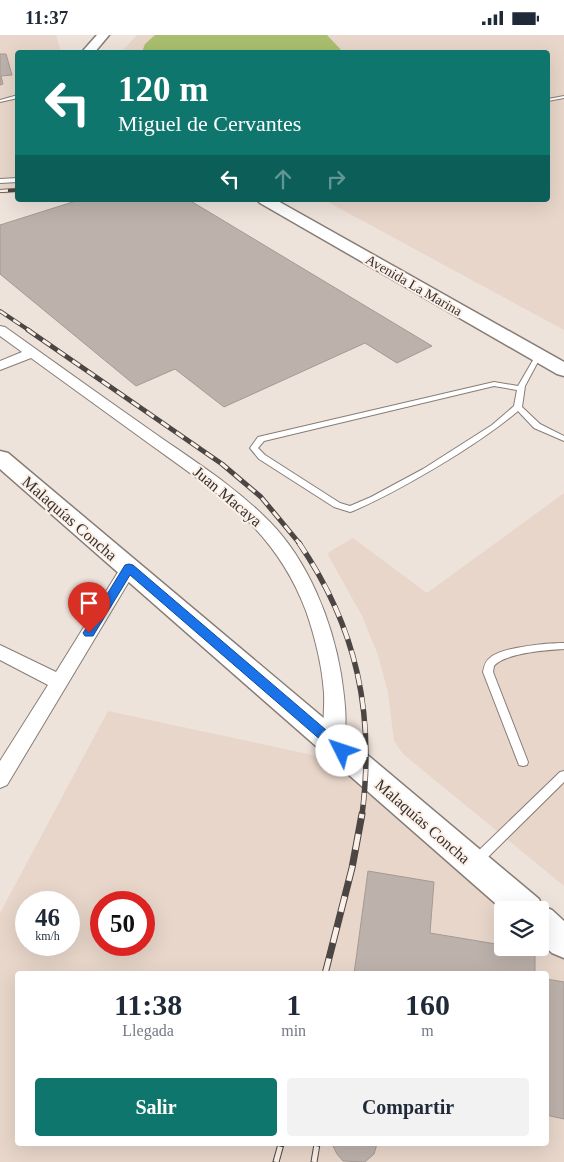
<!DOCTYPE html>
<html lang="es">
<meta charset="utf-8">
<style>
body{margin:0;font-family:Georgia,serif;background:#f2f2f3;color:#1f2937;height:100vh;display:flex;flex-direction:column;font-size:19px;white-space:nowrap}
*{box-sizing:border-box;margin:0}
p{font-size:16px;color:#747a83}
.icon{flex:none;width:28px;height:28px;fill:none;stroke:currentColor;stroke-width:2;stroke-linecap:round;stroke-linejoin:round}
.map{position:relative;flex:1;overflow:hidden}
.drawer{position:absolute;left:15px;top:936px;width:534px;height:175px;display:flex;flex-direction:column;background:#fff;border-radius:5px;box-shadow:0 5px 20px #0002}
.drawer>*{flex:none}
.banner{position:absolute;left:15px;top:15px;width:535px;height:152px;border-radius:5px;box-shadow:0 5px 20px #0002;background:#0f766e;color:#fff;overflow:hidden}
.buttons{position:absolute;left:494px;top:866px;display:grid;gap:10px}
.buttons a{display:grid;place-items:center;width:55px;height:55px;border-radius:5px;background:#fff;box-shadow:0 5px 20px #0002;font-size:25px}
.speed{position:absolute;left:15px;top:856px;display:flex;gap:10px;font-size:25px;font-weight:700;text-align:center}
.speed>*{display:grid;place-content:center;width:65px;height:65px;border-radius:50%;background:#fff;box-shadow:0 5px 20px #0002;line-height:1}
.speed small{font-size:12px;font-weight:400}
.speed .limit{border:8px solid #d22;background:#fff;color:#111}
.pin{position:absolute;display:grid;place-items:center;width:42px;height:42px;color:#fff;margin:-51px -21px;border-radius:50% 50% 50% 0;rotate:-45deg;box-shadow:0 0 5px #0007}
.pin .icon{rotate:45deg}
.me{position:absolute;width:55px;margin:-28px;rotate:311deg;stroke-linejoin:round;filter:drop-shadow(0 0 4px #0008)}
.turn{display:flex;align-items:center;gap:18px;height:105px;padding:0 20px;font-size:22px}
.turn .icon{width:65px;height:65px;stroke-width:2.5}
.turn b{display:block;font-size:35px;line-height:42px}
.lanes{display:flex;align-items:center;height:48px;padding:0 20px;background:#0003;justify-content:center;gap:25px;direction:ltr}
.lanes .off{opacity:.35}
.eta{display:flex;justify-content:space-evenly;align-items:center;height:85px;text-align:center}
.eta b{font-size:30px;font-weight:700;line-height:35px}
.action{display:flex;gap:10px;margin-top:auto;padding:10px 20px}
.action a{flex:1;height:58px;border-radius:5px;background:#0f766e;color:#fff;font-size:20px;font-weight:700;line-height:58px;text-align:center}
.action a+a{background:#f2f2f3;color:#1f2937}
.status{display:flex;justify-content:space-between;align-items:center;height:35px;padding:0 25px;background:#fff;direction:ltr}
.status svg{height:14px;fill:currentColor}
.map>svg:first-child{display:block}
.built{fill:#e8d6ca;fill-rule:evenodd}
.forest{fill:#a9be6e}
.building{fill:#bdb2ab;stroke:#a59a93}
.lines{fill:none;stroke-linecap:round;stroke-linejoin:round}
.lane-casing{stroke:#877d76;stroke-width:2}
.street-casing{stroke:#877d76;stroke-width:2}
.secondary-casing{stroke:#877d76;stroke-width:3}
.lane{fill:#fff;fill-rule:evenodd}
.street{fill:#fff;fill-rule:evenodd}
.secondary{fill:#fff;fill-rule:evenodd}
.rail-far3-casing{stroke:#4b4643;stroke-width:4}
.rail-far2-casing{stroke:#4b4643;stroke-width:5}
.rail-far1-casing{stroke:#4b4643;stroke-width:5.5}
.rail-casing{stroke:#4b4643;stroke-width:7}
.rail-far3{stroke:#fcf0e8;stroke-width:2.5;stroke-dasharray:8;stroke-linecap:butt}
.rail-far2{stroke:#fcf0e8;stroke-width:3;stroke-dasharray:9;stroke-linecap:butt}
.rail-far1{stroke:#fcf0e8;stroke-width:4;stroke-dasharray:12;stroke-linecap:butt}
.rail{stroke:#fcf0e8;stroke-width:5;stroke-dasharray:16;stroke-linecap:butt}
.route{fill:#1a73e8;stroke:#114b97}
.labels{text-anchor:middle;stroke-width:4;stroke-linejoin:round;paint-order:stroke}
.far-street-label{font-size:14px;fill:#35312e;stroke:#fcf0e8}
.street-label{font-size:16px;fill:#35312e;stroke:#fcf0e8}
</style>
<div class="status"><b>11:37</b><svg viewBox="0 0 49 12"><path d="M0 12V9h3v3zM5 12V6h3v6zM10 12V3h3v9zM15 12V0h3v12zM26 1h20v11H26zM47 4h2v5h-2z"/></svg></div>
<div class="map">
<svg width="564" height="1127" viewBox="0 0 564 1127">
<rect width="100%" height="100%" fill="#eee3db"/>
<g class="built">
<path d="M0 0H56L61 17 18 18 17 158 0 159Z"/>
<path d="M137 0H564V295L324 165H548V18H120Z"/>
<path d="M564 458V851L403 719 394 706 388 658 378 620 362 581 328 520 329 517 353 503 427 558Z"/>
<path d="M108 676 313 720 381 757 518 875H502V912H540V894L564 915V1127H0V878ZM26 868H69V910H26ZM101 868H144V910H101ZM18 939H546V1109H18Z"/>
</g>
<path class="forest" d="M155 0H327L343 17H142L145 9Z"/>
<g class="building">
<path d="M0 19H6L12 40 1 41 3 49 0 50Z"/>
<path d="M79 165H189L432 311 397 328 365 308 224 372 175 334 136 351 0 239V190Z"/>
<path d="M368 836 434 847 430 898 502 910V912L535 915V939H354Z"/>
<path d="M546 944 564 947V1084L546 1080Z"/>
<path d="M332 1109H377L374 1119 365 1127 343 1126 337 1119Z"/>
</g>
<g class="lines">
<defs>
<g id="lane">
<path d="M18 60V63L0 67V65Z"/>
<path d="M564 61V63L548 66V64Z"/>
<path d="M18 143V147L0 148V144Z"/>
<path d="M538 319 541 321 525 351 522 372 540 389 564 401V406L534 393 518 376C498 393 480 405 458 419 424 440 390 460 353 476L350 477 334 472 259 424 250 413 258 402 494 347 518 351 536 320ZM494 351 517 355 514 371 492 390 423 434 371 462 350 471 340 468 265 420 258 413 264 406Z"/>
<path d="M564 608V614C547 615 505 618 494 631L493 637 528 727 527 730 523 731 519 730 483 637C484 632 485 626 490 623 501 612 548 608 564 608Z"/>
<path d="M564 736V747L481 829 477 830 473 829 472 825 473 821 560 737Z"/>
</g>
<g id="street">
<path d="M0 291 5 292C53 326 101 361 150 395 191 424 235 451 270 487 308 526 332 585 341 639 344 660 350 695 340 714L333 716 326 714C321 704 325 672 324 658 322 630 315 602 306 576 275 494 219 459 151 410 111 381 71 352 31 323L0 335V326L22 317 0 301Z"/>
<path d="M129 527 135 529 137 533 7 750 0 753V726L48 650 0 625V610L56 637 123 529Z"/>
</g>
<g id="secondary">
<path d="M97 0H109L94 18H81Z"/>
<path d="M257 165H276L564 327V341L557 339 260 168Z"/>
<path d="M0 416 8 418 539 864 542 871 552 875 564 886V923L552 918 540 907V875H503L0 434Z"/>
</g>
</defs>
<use href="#lane" class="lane-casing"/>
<use href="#street" class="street-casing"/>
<use href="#secondary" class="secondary-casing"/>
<use href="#lane" class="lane"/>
<use href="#street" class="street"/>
<use href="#secondary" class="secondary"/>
<defs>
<g id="rail-far3">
<path d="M0 156 18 155"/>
<path d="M0 276 30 296"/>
</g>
<path id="rail-far2" d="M28 295 222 429 261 462 300 509"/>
<path id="rail-far1" d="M299 508C357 593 375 678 362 780"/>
<g id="rail">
<path d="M325 939 352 833 362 779"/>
<path d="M276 1127 281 1109"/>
<path d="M314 1127 317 1109"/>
</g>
</defs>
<use href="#rail-far3" class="rail-far3-casing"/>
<use href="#rail-far2" class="rail-far2-casing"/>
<use href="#rail-far1" class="rail-far1-casing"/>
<use href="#rail" class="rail-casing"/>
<use href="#rail-far3" class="rail-far3"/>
<use href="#rail-far2" class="rail-far2"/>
<use href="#rail-far1" class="rail-far1"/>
<use href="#rail" class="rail"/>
</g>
<path class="route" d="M129 529 133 530 346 712 348 716 346 719 342 721 337 719 130 540 93 601H85L83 598 85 595 125 530Z"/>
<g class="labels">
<g class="far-street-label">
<text transform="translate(414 250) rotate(30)" y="5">Avenida La Marina</text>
</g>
<g class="street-label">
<text transform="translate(228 461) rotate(40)" y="6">Juan Macaya</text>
<text transform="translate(70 483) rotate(41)" y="6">Malaquías Concha</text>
<text transform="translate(423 786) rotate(41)" y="6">Malaquías Concha</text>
</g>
</g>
</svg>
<div class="buttons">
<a><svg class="icon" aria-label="layers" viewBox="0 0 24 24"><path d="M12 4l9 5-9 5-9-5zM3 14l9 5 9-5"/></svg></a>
</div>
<div class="speed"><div>46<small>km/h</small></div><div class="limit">50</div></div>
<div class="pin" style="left:89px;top:598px;background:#d93025"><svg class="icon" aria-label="arrive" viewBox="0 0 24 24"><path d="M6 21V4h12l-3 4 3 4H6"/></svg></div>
<svg class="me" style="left:342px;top:716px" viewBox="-20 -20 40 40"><circle r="19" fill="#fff"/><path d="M0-13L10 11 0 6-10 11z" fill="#1a73e8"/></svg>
<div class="banner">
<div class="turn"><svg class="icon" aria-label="left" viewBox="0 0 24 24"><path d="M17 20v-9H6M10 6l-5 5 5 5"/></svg><div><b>120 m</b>Miguel de Cervantes</div></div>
<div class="lanes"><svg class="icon" aria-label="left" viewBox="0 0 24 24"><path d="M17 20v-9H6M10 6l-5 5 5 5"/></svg><svg class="icon off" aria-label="ahead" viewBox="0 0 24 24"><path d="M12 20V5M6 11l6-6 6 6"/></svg><svg class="icon off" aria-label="right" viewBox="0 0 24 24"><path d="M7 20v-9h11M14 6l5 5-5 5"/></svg></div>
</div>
<section class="drawer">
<div class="eta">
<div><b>11:38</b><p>Llegada</p></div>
<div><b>1</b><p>min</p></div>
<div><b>160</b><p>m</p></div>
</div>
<div class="action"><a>Salir</a><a>Compartir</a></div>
</section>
</div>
